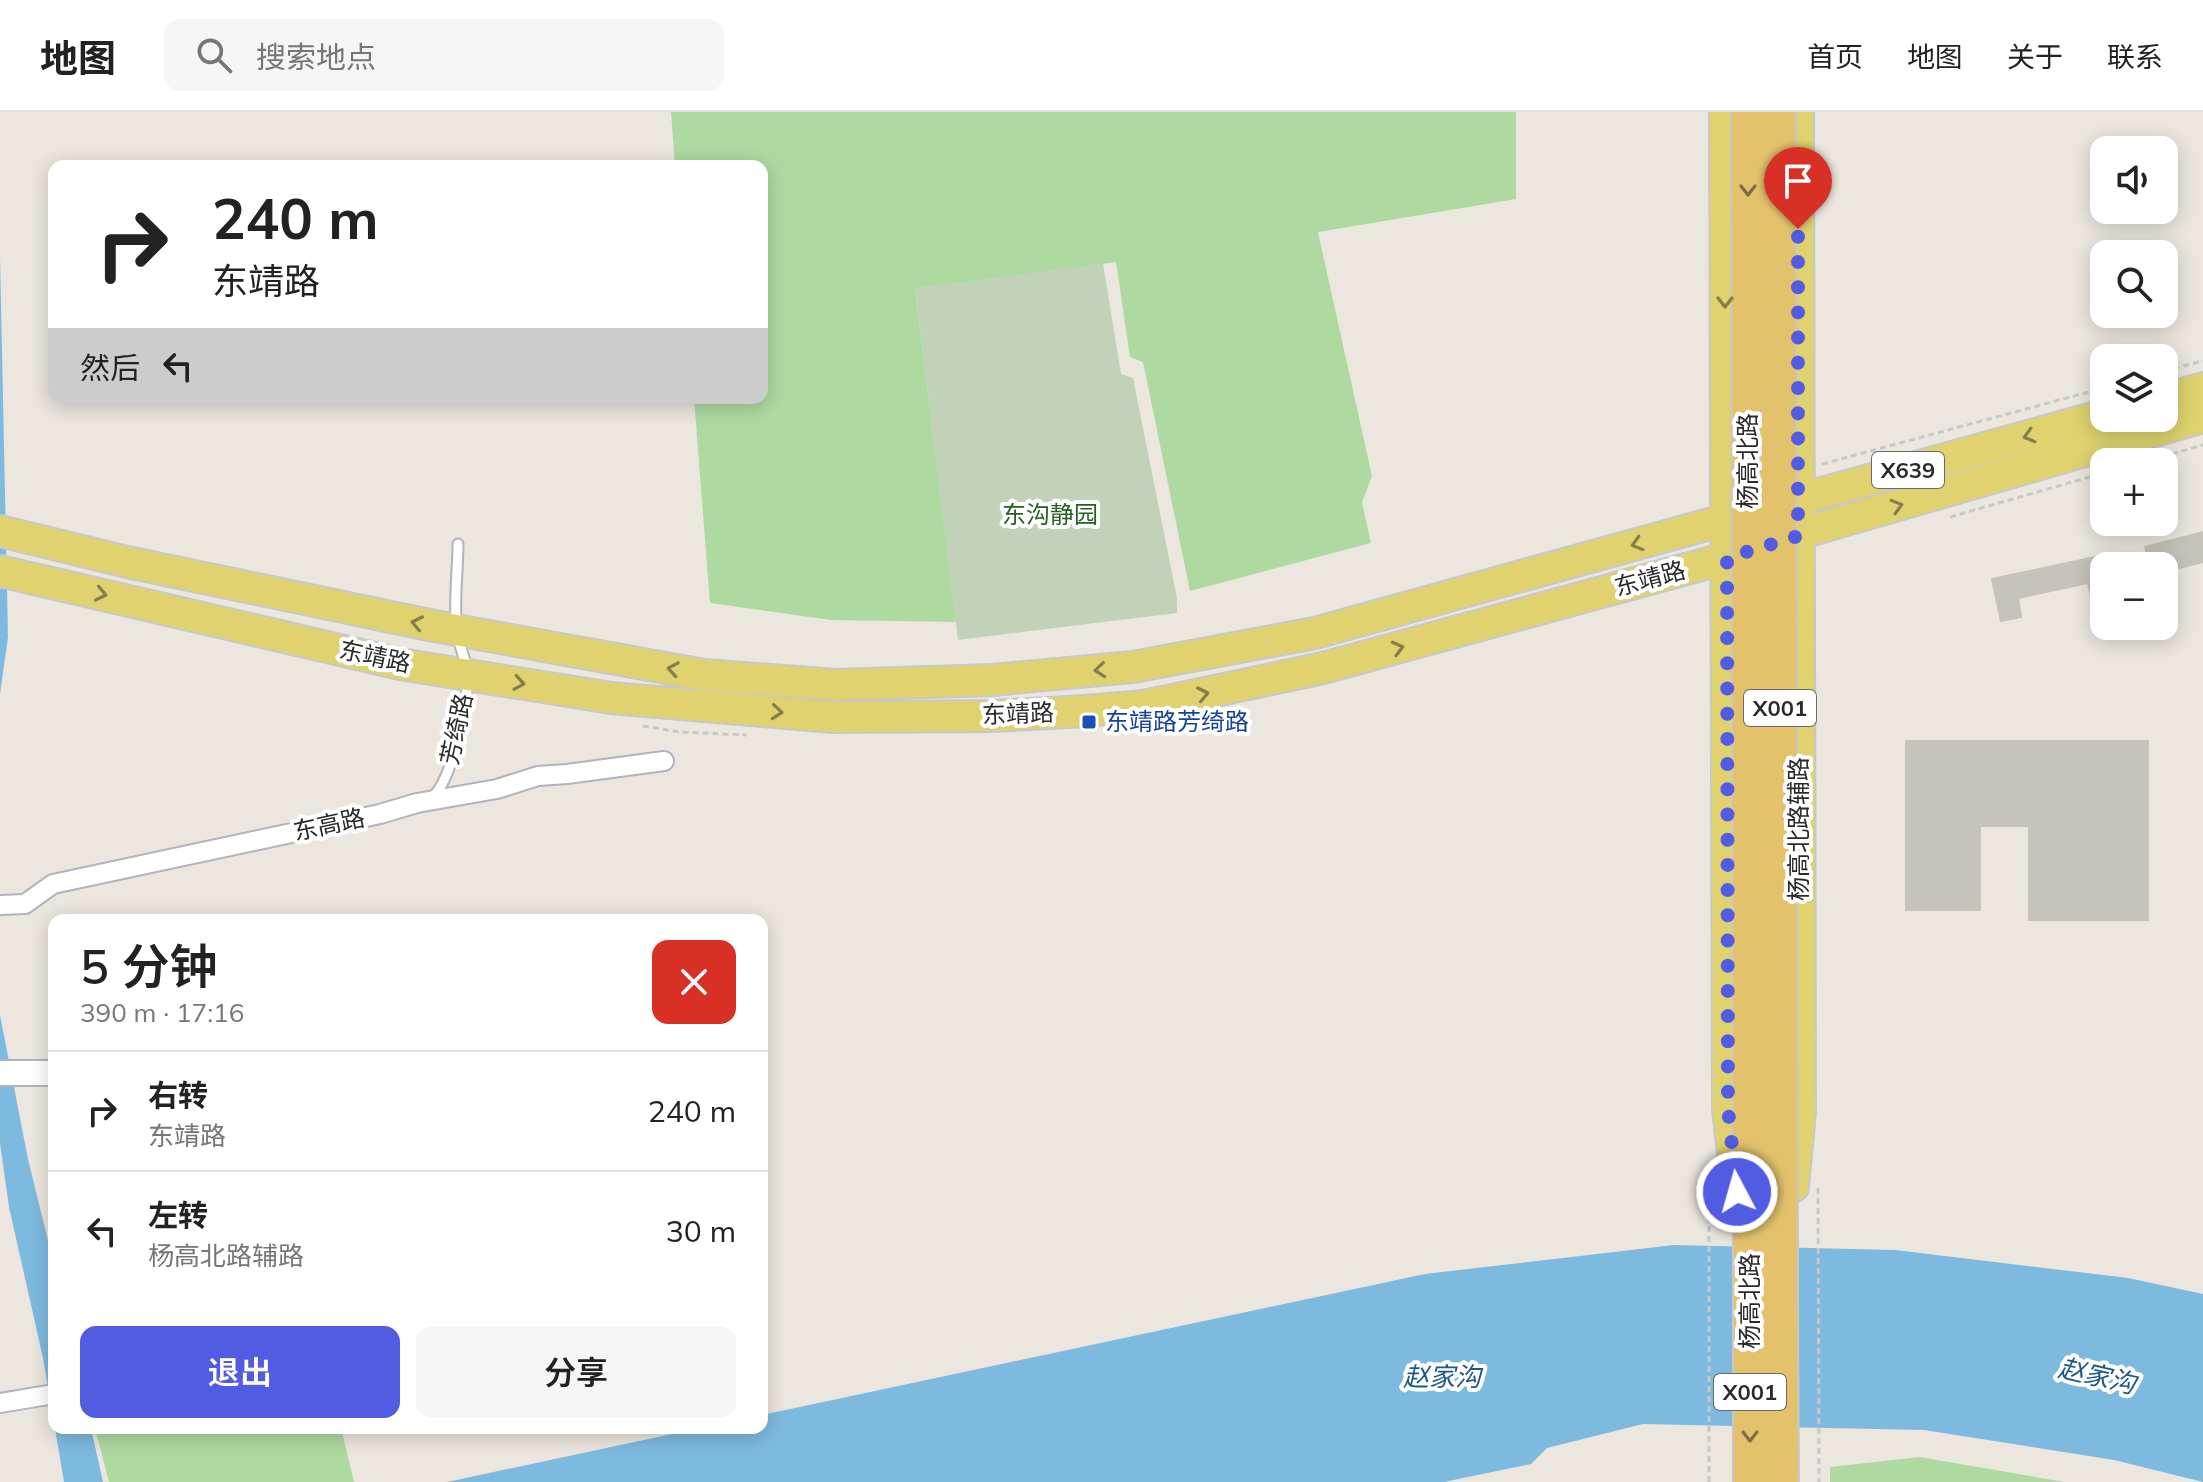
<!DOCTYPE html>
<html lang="zh">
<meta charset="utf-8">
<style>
body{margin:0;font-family:Mulish,"Noto Sans SC",sans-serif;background:#f6f6f6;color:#222;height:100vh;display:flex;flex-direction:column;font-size:30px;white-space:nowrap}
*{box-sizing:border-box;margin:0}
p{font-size:26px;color:#767676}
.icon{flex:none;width:44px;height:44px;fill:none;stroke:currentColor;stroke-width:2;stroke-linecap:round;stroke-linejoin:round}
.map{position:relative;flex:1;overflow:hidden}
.side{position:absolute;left:48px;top:802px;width:720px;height:520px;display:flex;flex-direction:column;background:#fff;border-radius:16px;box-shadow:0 4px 20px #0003}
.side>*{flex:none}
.hud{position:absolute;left:48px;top:48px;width:720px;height:244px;border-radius:16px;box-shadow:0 4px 20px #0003;background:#fff;color:#222;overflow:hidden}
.controls{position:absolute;left:2090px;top:24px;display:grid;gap:16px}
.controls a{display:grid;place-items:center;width:88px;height:88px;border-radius:16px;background:#fff;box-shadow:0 4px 20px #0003;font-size:40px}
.pin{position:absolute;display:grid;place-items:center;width:68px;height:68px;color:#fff;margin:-82px -34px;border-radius:50% 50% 50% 0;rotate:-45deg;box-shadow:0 0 8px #0007}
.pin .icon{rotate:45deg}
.me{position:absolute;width:88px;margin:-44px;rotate:354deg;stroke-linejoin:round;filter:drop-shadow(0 0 6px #0008)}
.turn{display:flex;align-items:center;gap:28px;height:168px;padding:0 32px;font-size:36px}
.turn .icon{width:104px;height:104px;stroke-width:2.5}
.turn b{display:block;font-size:56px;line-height:68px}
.then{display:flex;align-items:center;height:76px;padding:0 32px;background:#0003;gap:16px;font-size:30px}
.round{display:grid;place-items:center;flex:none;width:84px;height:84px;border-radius:16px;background:#f6f6f6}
.overview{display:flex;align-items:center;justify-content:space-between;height:136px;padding:0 32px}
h1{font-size:48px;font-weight:600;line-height:60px}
.action{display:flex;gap:16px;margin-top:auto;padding:16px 32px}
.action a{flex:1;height:92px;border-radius:16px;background:#525ce3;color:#fff;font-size:32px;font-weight:600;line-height:92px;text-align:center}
.action a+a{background:#f6f6f6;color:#222}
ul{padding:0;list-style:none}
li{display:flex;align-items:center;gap:24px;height:120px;padding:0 32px;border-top:2px solid #e0e0e0}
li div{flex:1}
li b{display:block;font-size:30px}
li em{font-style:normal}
header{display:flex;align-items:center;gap:48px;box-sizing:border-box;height:112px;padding:0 40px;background:#fff;border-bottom:2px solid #e0e0e0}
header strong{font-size:38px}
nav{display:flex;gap:44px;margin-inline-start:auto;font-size:28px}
.search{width:560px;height:72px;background:#f6f6f6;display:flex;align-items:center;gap:20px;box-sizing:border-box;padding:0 28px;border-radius:16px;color:#767676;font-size:30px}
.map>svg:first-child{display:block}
.green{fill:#aedaa2}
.cemetery{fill:#c1d2b8}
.water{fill:#7ebae0}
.building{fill:#c6c3bd;stroke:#c6c3b8;stroke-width:2}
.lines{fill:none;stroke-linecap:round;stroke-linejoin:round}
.service-casing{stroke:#b2b3bc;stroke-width:13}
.minor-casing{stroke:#b2b3bc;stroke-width:22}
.tertiary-casing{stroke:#b2b3bc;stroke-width:28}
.primary-casing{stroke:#c8c8c8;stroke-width:34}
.trunk-casing{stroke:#c8c8c8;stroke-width:36}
.path{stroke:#c8c8c8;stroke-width:3;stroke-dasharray:6 4;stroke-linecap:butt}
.service{stroke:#fff;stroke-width:9}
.minor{stroke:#fff;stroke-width:18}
.tertiary{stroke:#fff;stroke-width:24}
.primary{stroke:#dfd26f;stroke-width:30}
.trunk{stroke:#e4c26c;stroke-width:32}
.trunk-bridge-casing{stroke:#c8c8c8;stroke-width:36;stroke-linecap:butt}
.trunk-bridge{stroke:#e4c26c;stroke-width:32}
.oneway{stroke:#7e6e48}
.oneway2{stroke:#847e4c}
.route{stroke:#525ce3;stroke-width:14;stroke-dasharray:0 25.2}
.transit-dot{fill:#1a4fb4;stroke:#fff;stroke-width:3}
.labels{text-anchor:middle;stroke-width:8;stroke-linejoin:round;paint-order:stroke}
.shield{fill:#fff;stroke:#6a6a6a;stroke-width:2}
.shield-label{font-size:22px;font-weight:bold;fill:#2a2a2a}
.street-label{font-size:24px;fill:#2a2a2a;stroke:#fff}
.park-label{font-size:24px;fill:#285f23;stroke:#fff}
.transit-label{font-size:24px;fill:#164399;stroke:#fff;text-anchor:start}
.water-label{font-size:26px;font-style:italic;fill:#1e588b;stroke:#fff}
</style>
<header>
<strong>地图</strong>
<div class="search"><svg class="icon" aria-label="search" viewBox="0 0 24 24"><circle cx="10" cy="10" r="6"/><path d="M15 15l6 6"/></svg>搜索地点</div>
<nav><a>首页</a><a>地图</a><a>关于</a><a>联系</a></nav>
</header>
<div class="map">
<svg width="2203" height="1370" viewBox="0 0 2203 1370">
<rect width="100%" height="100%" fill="#ebe7de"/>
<g class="green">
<path d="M671 0H1516V87L1318 120 1372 364 1362 390 1371 431 1190 479 1143 250 1130 245 1116 150 915 177 956 510 831 508 710 491 694 286H762V54H675Z"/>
<path d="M95 1316H341L354 1370H109Z"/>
<path d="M1920 1345 2064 1370H1830V1355Z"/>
</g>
<path class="cemetery" d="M1103 151 1121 262 1133 266 1177 486V501L958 528 915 177Z"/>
<g class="water">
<path d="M0 144 8 525 0 582Z"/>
<path d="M0 903 28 1047 54 1153V1316H91L103 1370H64L43 1246 9 1095 0 1031Z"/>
<path d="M1674 1133 1895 1138 2128 1166 2203 1182V1370L2114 1348 1924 1318 1643 1312 1547 1336 1531 1352 1444 1370H447L700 1316H762V1303L1425 1162Z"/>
</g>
<g class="building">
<path d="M2203 420V450L2164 460V454H2150L2145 435Z"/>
<path d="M2104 443V514H2098L2088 471 2018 486 2021 505 2001 509 1992 467Z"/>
<path d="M1906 629H2148V808H2029V714H1980V798H1906Z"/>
</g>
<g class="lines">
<defs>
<path id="service" d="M431 685C451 676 469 585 468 562 466 548 459 534 457 520 453 493 458 459 458 432"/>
<g id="minor">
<path d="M0 793 25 792 53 772 380 702 417 691 497 677 538 664 567 662 664 649"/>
<path d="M0 1291 54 1282"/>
</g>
<path id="tertiary" d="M0 961H50"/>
<g id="primary">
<path d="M1725 0 1728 997 1738 1085"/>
<path d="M2164 287 2203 276"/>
<path d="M0 419 127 450 434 514 704 563 836 573 992 568 1133 555 1315 521 2104 303"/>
<path d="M0 459 400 552 611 586 832 605 992 604 1085 599 1144 594 1323 556 1712 450 1822 415 2203 305"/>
<path d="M1793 1075 1800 1000 1798 0"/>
</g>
<g id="trunk">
<path d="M1750 1190V1370"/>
<path d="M1781 1192 1782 1370"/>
</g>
</defs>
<use href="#service" class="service-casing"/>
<use href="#minor" class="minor-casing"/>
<use href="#tertiary" class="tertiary-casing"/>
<use href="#primary" class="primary-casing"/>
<use href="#trunk" class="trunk-casing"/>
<g class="path">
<path d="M2164 259 2203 249"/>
<path d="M2143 350 2203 333"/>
<path d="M1822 352 2104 276"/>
<path d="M1950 405 2104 361"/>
<path d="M643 614 680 620 747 623"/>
<path d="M1709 1054V1370"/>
<path d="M1818 1076 1819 1370"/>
</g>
<use href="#service" class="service"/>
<use href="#minor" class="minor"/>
<use href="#tertiary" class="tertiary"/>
<use href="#primary" class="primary"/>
<use href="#trunk" class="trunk"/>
<defs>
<g id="trunk-bridge">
<path d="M1748 0 1750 1190"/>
<path d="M1779 0 1781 1192"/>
</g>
</defs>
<use href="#trunk-bridge" class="trunk-bridge-casing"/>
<use href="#trunk-bridge" class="trunk-bridge"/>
</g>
<defs><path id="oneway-chevron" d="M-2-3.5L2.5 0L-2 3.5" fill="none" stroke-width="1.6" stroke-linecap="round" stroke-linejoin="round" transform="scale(2)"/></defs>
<g class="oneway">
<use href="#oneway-chevron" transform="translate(1748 78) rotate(90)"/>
<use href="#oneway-chevron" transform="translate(1750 1324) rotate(90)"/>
</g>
<g class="oneway2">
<use href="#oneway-chevron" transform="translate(1725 190) rotate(90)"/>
<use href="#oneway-chevron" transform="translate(2029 324) rotate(164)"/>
<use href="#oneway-chevron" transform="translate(1897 394) rotate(-16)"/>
<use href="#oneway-chevron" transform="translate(1637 432) rotate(164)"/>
<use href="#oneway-chevron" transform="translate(101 482) rotate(12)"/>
<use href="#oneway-chevron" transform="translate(417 511) rotate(-168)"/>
<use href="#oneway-chevron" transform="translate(1398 536) rotate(-15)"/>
<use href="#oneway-chevron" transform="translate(673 557) rotate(-170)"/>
<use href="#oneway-chevron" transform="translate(1100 558) rotate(175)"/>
<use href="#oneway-chevron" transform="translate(519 571) rotate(9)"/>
<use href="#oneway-chevron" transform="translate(1203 582) rotate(-12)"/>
<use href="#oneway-chevron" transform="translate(777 600) rotate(5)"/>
</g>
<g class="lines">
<path class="route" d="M1737 1080 1728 997 1727 446 1798 424V117"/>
</g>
<rect class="transit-dot" x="1081" y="602" width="16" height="16" rx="4"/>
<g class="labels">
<g class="shield">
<rect x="1872" y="340" width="72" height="36" rx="6"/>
<rect x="1744" y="578" width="72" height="36" rx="6"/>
<rect x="1714" y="1262" width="72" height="36" rx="6"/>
</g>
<g class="shield-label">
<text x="1908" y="366">X639</text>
<text x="1780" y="604">X001</text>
<text x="1750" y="1288">X001</text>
</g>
<g class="street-label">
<text transform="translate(1748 349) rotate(-90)" y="8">杨高北路</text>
<text transform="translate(1650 467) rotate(-15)" y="8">东靖路</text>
<text transform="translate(375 545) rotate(12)" y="8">东靖路</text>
<text transform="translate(1018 602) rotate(-2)" y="8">东靖路</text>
<text transform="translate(457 617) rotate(-78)" y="8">芳绮路</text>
<text transform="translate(329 713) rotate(-12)" y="8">东高路</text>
<text transform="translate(1799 717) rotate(-90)" y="8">杨高北路辅路</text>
<text transform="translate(1750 1189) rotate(-90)" y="8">杨高北路</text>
</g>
<g class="park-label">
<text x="1050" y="411">东沟静园</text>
</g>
<g class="transit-label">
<text x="1105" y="618">东靖路芳绮路</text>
</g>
<g class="water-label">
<text transform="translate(2097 1264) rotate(13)" y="9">赵家沟</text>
<text x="1442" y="1274">赵家沟</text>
</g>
</g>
</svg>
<div class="controls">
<a><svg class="icon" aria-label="sound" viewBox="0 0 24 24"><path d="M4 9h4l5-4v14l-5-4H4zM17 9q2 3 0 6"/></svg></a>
<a><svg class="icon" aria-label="search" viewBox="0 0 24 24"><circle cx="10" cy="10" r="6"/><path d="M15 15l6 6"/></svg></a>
<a><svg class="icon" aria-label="layers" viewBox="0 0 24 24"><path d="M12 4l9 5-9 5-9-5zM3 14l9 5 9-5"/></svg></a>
<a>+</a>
<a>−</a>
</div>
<div class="pin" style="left:1798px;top:117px;background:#d93025"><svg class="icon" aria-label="arrive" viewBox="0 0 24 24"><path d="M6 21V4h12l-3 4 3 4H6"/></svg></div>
<svg class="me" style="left:1737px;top:1080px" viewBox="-20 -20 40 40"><circle r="17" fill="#525ce3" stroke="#fff" stroke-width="3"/><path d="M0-11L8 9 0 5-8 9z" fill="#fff"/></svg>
<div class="hud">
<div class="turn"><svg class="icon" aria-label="right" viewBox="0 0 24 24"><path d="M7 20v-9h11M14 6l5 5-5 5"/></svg><div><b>240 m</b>东靖路</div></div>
<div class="then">然后<svg class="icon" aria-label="left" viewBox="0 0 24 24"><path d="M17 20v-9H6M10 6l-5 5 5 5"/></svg></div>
</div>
<section class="side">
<div class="overview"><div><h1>5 分钟</h1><p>390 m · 17:16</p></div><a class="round" style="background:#d93025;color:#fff"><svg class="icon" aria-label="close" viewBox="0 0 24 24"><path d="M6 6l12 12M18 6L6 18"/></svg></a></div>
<ul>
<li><svg class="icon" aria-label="right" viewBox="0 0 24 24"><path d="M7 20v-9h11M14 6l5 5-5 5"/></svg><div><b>右转</b><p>东靖路</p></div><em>240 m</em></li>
<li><svg class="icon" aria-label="left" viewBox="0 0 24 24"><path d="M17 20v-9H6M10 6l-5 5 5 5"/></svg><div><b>左转</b><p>杨高北路辅路</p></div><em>30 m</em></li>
</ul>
<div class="action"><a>退出</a><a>分享</a></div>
</section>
</div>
